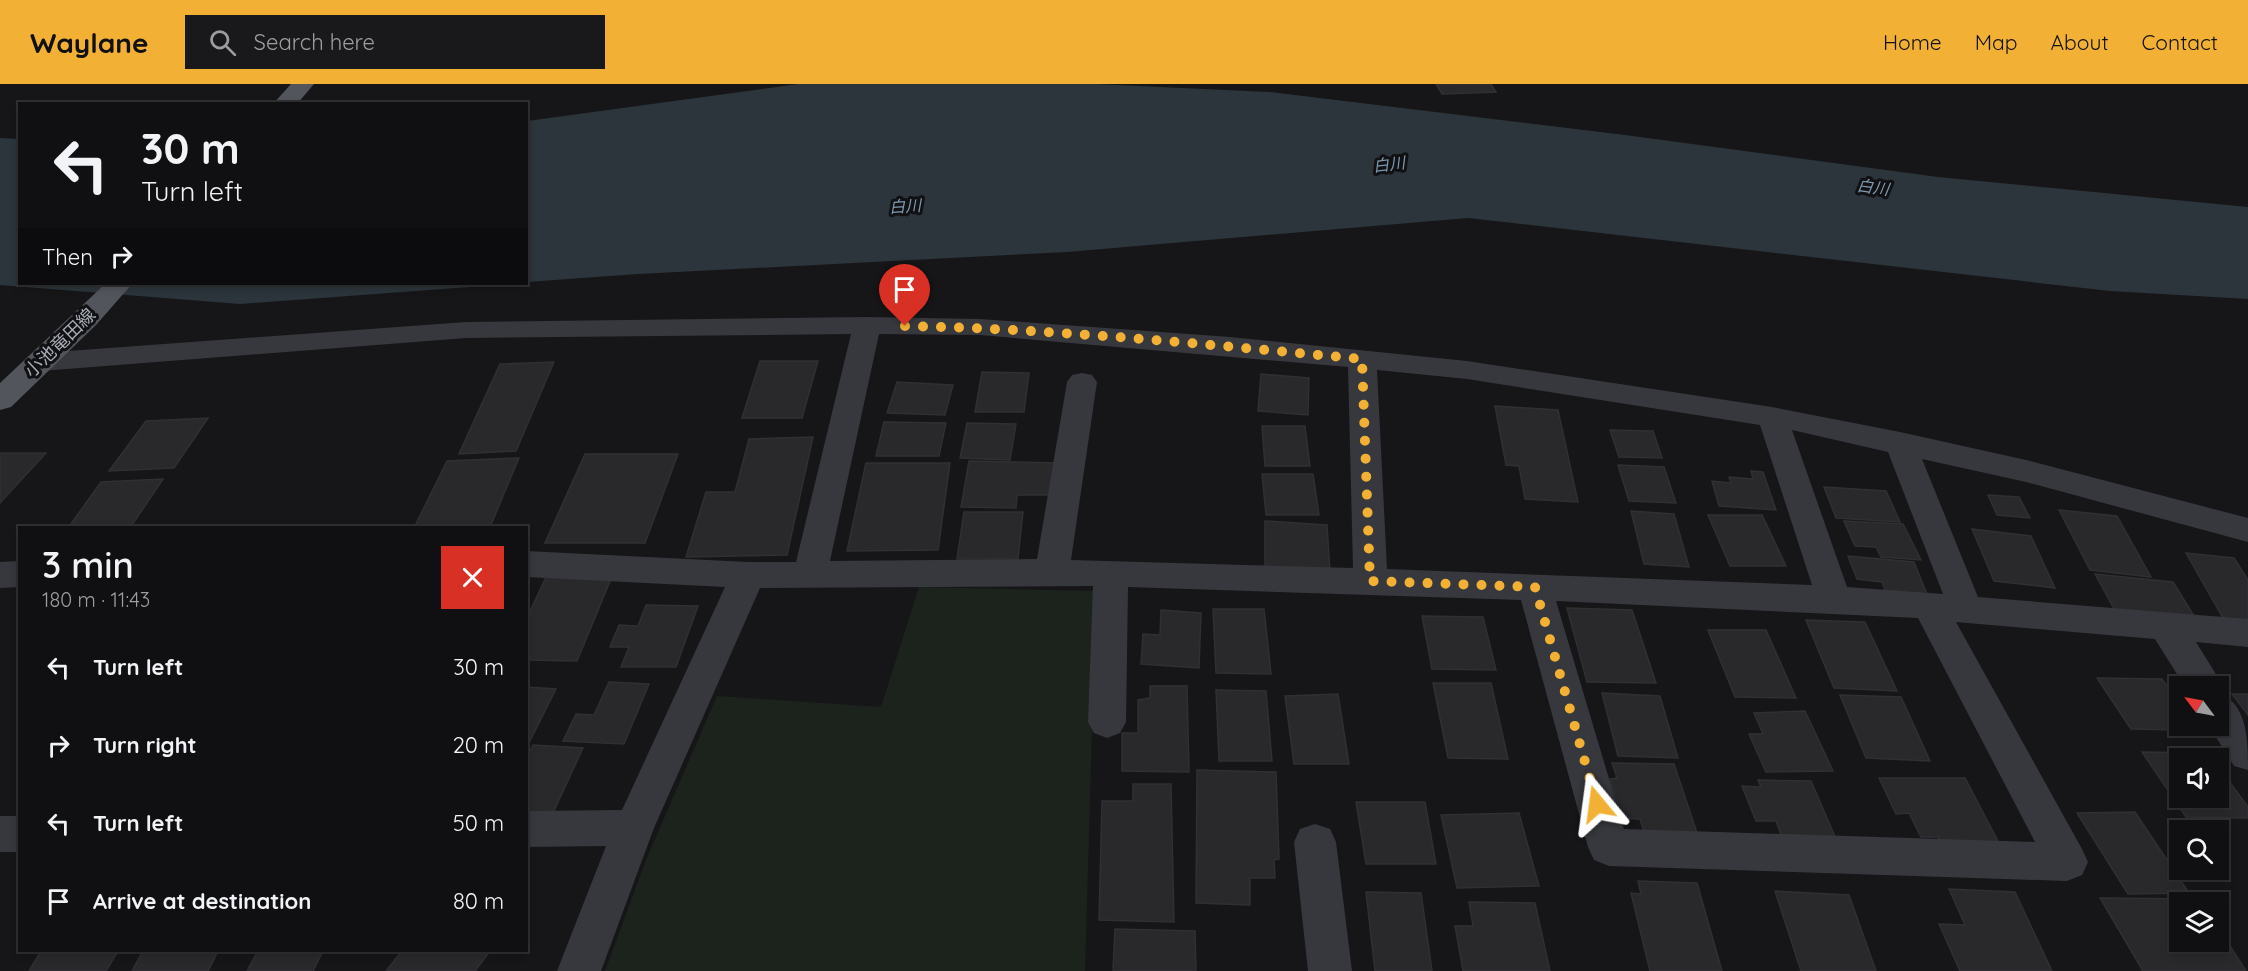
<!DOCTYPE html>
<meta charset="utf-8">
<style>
body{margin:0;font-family:Quicksand,"Noto Sans JP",sans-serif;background:#19191b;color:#f1f3f6;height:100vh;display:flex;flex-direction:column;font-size:22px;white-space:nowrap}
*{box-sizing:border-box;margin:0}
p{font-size:20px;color:#9c9d9f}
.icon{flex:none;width:33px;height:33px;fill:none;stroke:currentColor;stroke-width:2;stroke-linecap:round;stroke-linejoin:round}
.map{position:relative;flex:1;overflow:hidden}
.details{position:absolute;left:18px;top:442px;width:510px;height:426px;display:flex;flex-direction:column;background:#101012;border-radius:0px;box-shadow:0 3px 9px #0003,0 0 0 2px #303032}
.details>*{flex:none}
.top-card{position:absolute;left:18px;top:18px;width:510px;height:183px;border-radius:0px;box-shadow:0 3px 9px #0003,0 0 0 2px #303032;background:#101012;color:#f1f3f6;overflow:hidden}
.needle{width:39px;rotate:302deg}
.buttons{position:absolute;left:2169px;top:592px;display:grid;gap:12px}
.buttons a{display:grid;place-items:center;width:60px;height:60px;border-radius:0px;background:#101012;box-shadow:0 3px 9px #0003,0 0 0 2px #303032;font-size:30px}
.pin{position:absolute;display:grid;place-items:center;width:51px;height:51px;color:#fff;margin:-62px -26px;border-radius:50% 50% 50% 0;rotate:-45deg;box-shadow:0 0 6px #0007}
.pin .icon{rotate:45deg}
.me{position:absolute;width:66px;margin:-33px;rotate:344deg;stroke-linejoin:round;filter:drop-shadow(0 0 4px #0008)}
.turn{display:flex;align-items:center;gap:21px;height:126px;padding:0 24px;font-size:27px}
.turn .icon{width:78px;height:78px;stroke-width:2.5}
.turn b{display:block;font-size:42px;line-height:51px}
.then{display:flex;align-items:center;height:57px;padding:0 24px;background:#0003;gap:12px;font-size:22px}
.round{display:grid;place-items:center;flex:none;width:63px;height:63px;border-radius:0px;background:#19191b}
.headline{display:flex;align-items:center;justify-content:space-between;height:102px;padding:0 24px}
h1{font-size:36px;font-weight:600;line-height:45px}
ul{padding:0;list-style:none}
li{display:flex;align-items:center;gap:18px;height:78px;padding:0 24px}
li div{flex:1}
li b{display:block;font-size:22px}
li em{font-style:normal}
header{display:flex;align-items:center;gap:36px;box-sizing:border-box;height:84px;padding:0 30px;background:#f2b134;color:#111}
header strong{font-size:28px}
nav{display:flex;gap:33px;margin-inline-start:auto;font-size:21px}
.search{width:420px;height:54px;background:#19191b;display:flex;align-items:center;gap:15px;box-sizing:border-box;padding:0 21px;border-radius:0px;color:#9c9d9f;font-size:22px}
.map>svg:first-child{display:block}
.green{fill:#1c231d}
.water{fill:#2c353c}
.building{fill:#29292c;stroke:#303034;stroke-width:1.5}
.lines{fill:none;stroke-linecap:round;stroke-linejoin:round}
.minor{fill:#37383d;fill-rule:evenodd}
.major{fill:#53555c;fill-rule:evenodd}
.route{stroke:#f2b134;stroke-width:10;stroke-dasharray:0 18}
.labels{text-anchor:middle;stroke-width:6;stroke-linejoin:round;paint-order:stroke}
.far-water-label{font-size:16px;font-style:italic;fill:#7f9bb3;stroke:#111113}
.street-label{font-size:18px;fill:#a8adb8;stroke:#111113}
</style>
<header>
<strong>Waylane</strong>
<div class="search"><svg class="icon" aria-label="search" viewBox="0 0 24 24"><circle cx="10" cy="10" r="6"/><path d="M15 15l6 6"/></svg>Search here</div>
<nav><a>Home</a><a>Map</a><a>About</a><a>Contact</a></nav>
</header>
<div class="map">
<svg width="2248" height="887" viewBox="0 0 2248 887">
<rect width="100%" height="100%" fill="#161618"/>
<path class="green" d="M919 503 1096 507 1085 887H605L646 776 717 612 881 623Z"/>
<g class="water">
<path d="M798 0H1095L1269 8 1625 51 1938 93 2248 123V215L2110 207 1468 134 1067 168 638 190 527 198V37Z"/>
<path d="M0 54 19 55 20 200H510L240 220 0 201Z"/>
</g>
<g class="building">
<path d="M1436 0H1491L1496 8 1442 10Z"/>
<path d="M760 277H818L802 334H742Z"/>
<path d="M554 278 516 367 459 370 500 280Z"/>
<path d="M982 288 1029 289 1024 328H975Z"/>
<path d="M1261 290 1309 294 1308 331 1258 327Z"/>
<path d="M897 298 953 301 945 331 887 329Z"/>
<path d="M1495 322 1558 326 1578 418 1525 415 1519 382 1506 381Z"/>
<path d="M208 334 174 384 109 387 146 337Z"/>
<path d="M884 338 946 339 939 372H876Z"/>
<path d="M967 339 1016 340 1010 376 960 374Z"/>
<path d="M1262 342H1305L1310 382H1265Z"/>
<path d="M1610 346 1653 347 1662 374 1619 373Z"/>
<path d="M813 353 787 471 686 473 706 408H735L749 355Z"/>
<path d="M0 369H46L0 419Z"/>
<path d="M585 370H678L645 459H545Z"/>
<path d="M519 374 490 443 506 444H414L447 377Z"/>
<path d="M969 377 1059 379 1056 411H1017L1016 424 961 423Z"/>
<path d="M866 379H950L938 466 847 467Z"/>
<path d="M1618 381 1664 383 1676 419 1629 417Z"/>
<path d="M1751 387 1763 388 1776 426 1719 422 1712 397 1731 399 1729 393 1753 395Z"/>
<path d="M1262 390H1313L1319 431H1266Z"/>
<path d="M163 395 130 444H68L101 398Z"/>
<path d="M1824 403 1886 407 1900 438 1836 434Z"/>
<path d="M1988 411 2019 413 2030 434 1997 431Z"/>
<path d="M2059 426 2117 432 2151 493 2090 486Z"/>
<path d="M1631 427 1674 430 1689 483 1644 480Z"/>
<path d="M964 428H1023L1018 475H957Z"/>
<path d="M1708 431H1762L1786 482H1730Z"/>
<path d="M1265 437 1327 441 1330 488 1265 484Z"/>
<path d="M1844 437 1903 440 1921 476 1881 473 1876 463 1855 462Z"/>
<path d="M1972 445 2031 452 2055 504 1994 497Z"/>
<path d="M2186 469 2234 474 2248 496V543L2227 541Z"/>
<path d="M1848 472 1914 478 1930 518 1888 514 1882 498 1857 495Z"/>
<path d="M548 489 613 490 577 577 526 576V536Z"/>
<path d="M2095 490 2173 498 2199 540 2118 532Z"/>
<path d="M646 521 698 522 676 583H621L629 563H610L619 541 638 542Z"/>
<path d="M1567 524 1632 526 1656 599 1587 598Z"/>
<path d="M1213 525H1264L1271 590 1216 589Z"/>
<path d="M1161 526 1201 529 1199 584 1141 580 1143 550 1160 551Z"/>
<path d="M1422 532 1483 533 1496 586 1432 585Z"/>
<path d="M1806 536 1865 538 1897 607 1834 604Z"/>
<path d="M1708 546H1766L1796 614 1735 613Z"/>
<path d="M2097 594 2162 595 2180 619V636H2177L2184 646 2131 645Z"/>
<path d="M609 598 649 600 624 660 563 657 576 630 594 631Z"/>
<path d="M1433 599H1491L1508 675 1448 674Z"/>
<path d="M1150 602H1187L1189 688 1122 687V649H1138V616L1150 614Z"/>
<path d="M526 603 556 605 526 665Z"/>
<path d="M1216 606 1266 607 1272 677H1219Z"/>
<path d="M1602 609 1660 612 1678 674 1618 672Z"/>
<path d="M1338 610 1349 680H1294L1285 612Z"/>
<path d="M2232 610H2248V631Z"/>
<path d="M1840 611 1901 613 1930 677 1866 674Z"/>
<path d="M1805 627 1833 687 1766 688 1749 650H1763L1754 629Z"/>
<path d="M533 661 583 664 552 731 526 729V674Z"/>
<path d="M2142 668 2209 669 2214 675H2180V714H2218V682L2248 723V734L2186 733Z"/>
<path d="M1612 679 1674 680 1700 758 1647 757 1640 735 1622 734 1610 695 1617 694Z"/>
<path d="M1197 686 1276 688 1279 775 1274 776 1275 794H1250V821L1196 819Z"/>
<path d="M1879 694H1965L2000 761 1941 760 1938 753H1921L1909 729 1896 730Z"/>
<path d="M1758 696 1811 697 1836 755 1782 754 1776 737H1756L1742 702 1761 703Z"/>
<path d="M1133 700H1171L1174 838 1099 836 1102 717H1133Z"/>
<path d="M1356 718H1425L1436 780H1366Z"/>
<path d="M2135 728 2189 809 2128 810 2077 729Z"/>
<path d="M1519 729 1539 802 1457 804 1441 731Z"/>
<path d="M1638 797 1697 799 1722 887H1650L1631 809 1641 810Z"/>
<path d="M1949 805 2015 808 2052 887H1960L1939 840 1965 841Z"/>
<path d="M1775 807 1849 811 1876 887H1801Z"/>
<path d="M1366 808 1421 809 1432 887H1375Z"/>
<path d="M2100 814 2201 815 2203 819H2180V858H2218V843L2246 887H2143Z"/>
<path d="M1469 818 1535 819 1550 887H1463L1455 842H1473Z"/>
<path d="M1115 845 1195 847 1196 887H1113Z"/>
<path d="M41 867H118L106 887H29Z"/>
<path d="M143 867H218L208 887H132Z"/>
<path d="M258 867H323L313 887H247Z"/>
<path d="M402 867H490L475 887H386Z"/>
</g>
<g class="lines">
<g class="minor">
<path d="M867 233 980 235 1230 253 1467 277 1772 323 1900 348 2026 376 2248 434V458L2026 398 1922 375 1978 513 2248 535V563L2196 558 2224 603 2220 609C2248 621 2248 658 2248 686L2234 682 2209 642H2218V603H2185L2155 555 1956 538 2082 765 2088 778 2082 791 2067 797 1609 782 1594 776 1588 763 1521 516 1128 503 1126 638 1120 649 1107 654 1094 649 1088 638 1093 502 760 504 654 744 601 887H557L606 762 526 763V727L622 726 725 503 526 493V467L748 478H796L851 250 466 254 41 287 31 284 27 278 31 272 41 269 466 238ZM879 250 980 251 1348 283 1353 484 1071 476 1097 298 1092 291 1082 289 1072 291 1067 298 1037 475 830 477ZM1377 286 1467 295 1760 341 1812 501 1387 485ZM1792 346 1888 368 1943 510 1847 503ZM1556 517 1918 534 2035 758 1624 745Z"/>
<path d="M20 477V503L0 504V478Z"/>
<rect x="0" y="732" width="20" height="36"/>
<path d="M1315 740 1330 745 1336 758 1352 887H1308L1294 758 1300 745Z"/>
</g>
<g class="major">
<path d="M291 0H314L297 20H273Z"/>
<path d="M105 200H132L96 241 11 323 0 326V299Z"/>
</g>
</g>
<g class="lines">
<path class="route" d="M905 242C1058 245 1210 261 1362 275L1370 497 1535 503 1597 720"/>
</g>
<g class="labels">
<g class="far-water-label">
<text transform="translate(1389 80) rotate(-7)" y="6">白川</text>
<text transform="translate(1873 103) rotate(8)" y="6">白川</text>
<text transform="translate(905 122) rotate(-4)" y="6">白川</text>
</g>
<g class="street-label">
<text transform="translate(60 259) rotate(-44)" y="6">小池竜田線</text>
</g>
</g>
</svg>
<div class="buttons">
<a><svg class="needle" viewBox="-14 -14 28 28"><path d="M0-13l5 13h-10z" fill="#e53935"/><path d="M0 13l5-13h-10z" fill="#9c9d9f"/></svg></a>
<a><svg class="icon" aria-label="sound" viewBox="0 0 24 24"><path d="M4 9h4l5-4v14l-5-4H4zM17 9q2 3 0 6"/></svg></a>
<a><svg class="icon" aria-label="search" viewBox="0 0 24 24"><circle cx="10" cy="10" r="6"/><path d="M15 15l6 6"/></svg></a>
<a><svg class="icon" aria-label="layers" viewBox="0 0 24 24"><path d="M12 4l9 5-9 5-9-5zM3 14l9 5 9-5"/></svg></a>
</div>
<div class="pin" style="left:905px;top:242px;background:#d93025"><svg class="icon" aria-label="arrive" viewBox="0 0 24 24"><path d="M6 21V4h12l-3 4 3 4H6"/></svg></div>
<svg class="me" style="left:1597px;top:720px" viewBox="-20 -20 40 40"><path d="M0-17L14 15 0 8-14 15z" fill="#f2b134" stroke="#fff" stroke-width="4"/></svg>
<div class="top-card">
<div class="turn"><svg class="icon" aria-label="left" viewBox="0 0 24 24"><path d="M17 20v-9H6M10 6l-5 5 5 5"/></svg><div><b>30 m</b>Turn left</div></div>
<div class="then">Then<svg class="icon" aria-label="right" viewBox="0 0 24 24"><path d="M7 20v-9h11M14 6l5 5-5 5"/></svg></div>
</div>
<section class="details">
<div class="headline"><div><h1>3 min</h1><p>180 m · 11:43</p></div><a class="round" style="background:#d93025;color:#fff"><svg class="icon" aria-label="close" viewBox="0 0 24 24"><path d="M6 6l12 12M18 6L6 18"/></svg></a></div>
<ul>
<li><svg class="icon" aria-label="left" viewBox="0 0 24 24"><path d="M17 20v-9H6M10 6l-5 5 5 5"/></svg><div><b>Turn left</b></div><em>30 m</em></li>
<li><svg class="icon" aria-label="right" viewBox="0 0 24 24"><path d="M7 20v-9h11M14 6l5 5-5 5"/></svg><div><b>Turn right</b></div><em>20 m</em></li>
<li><svg class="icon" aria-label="left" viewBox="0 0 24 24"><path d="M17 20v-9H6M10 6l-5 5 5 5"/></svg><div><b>Turn left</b></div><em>50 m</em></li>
<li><svg class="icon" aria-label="arrive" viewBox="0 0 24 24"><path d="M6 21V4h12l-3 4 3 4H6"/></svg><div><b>Arrive at destination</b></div><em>80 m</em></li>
</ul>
</section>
</div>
